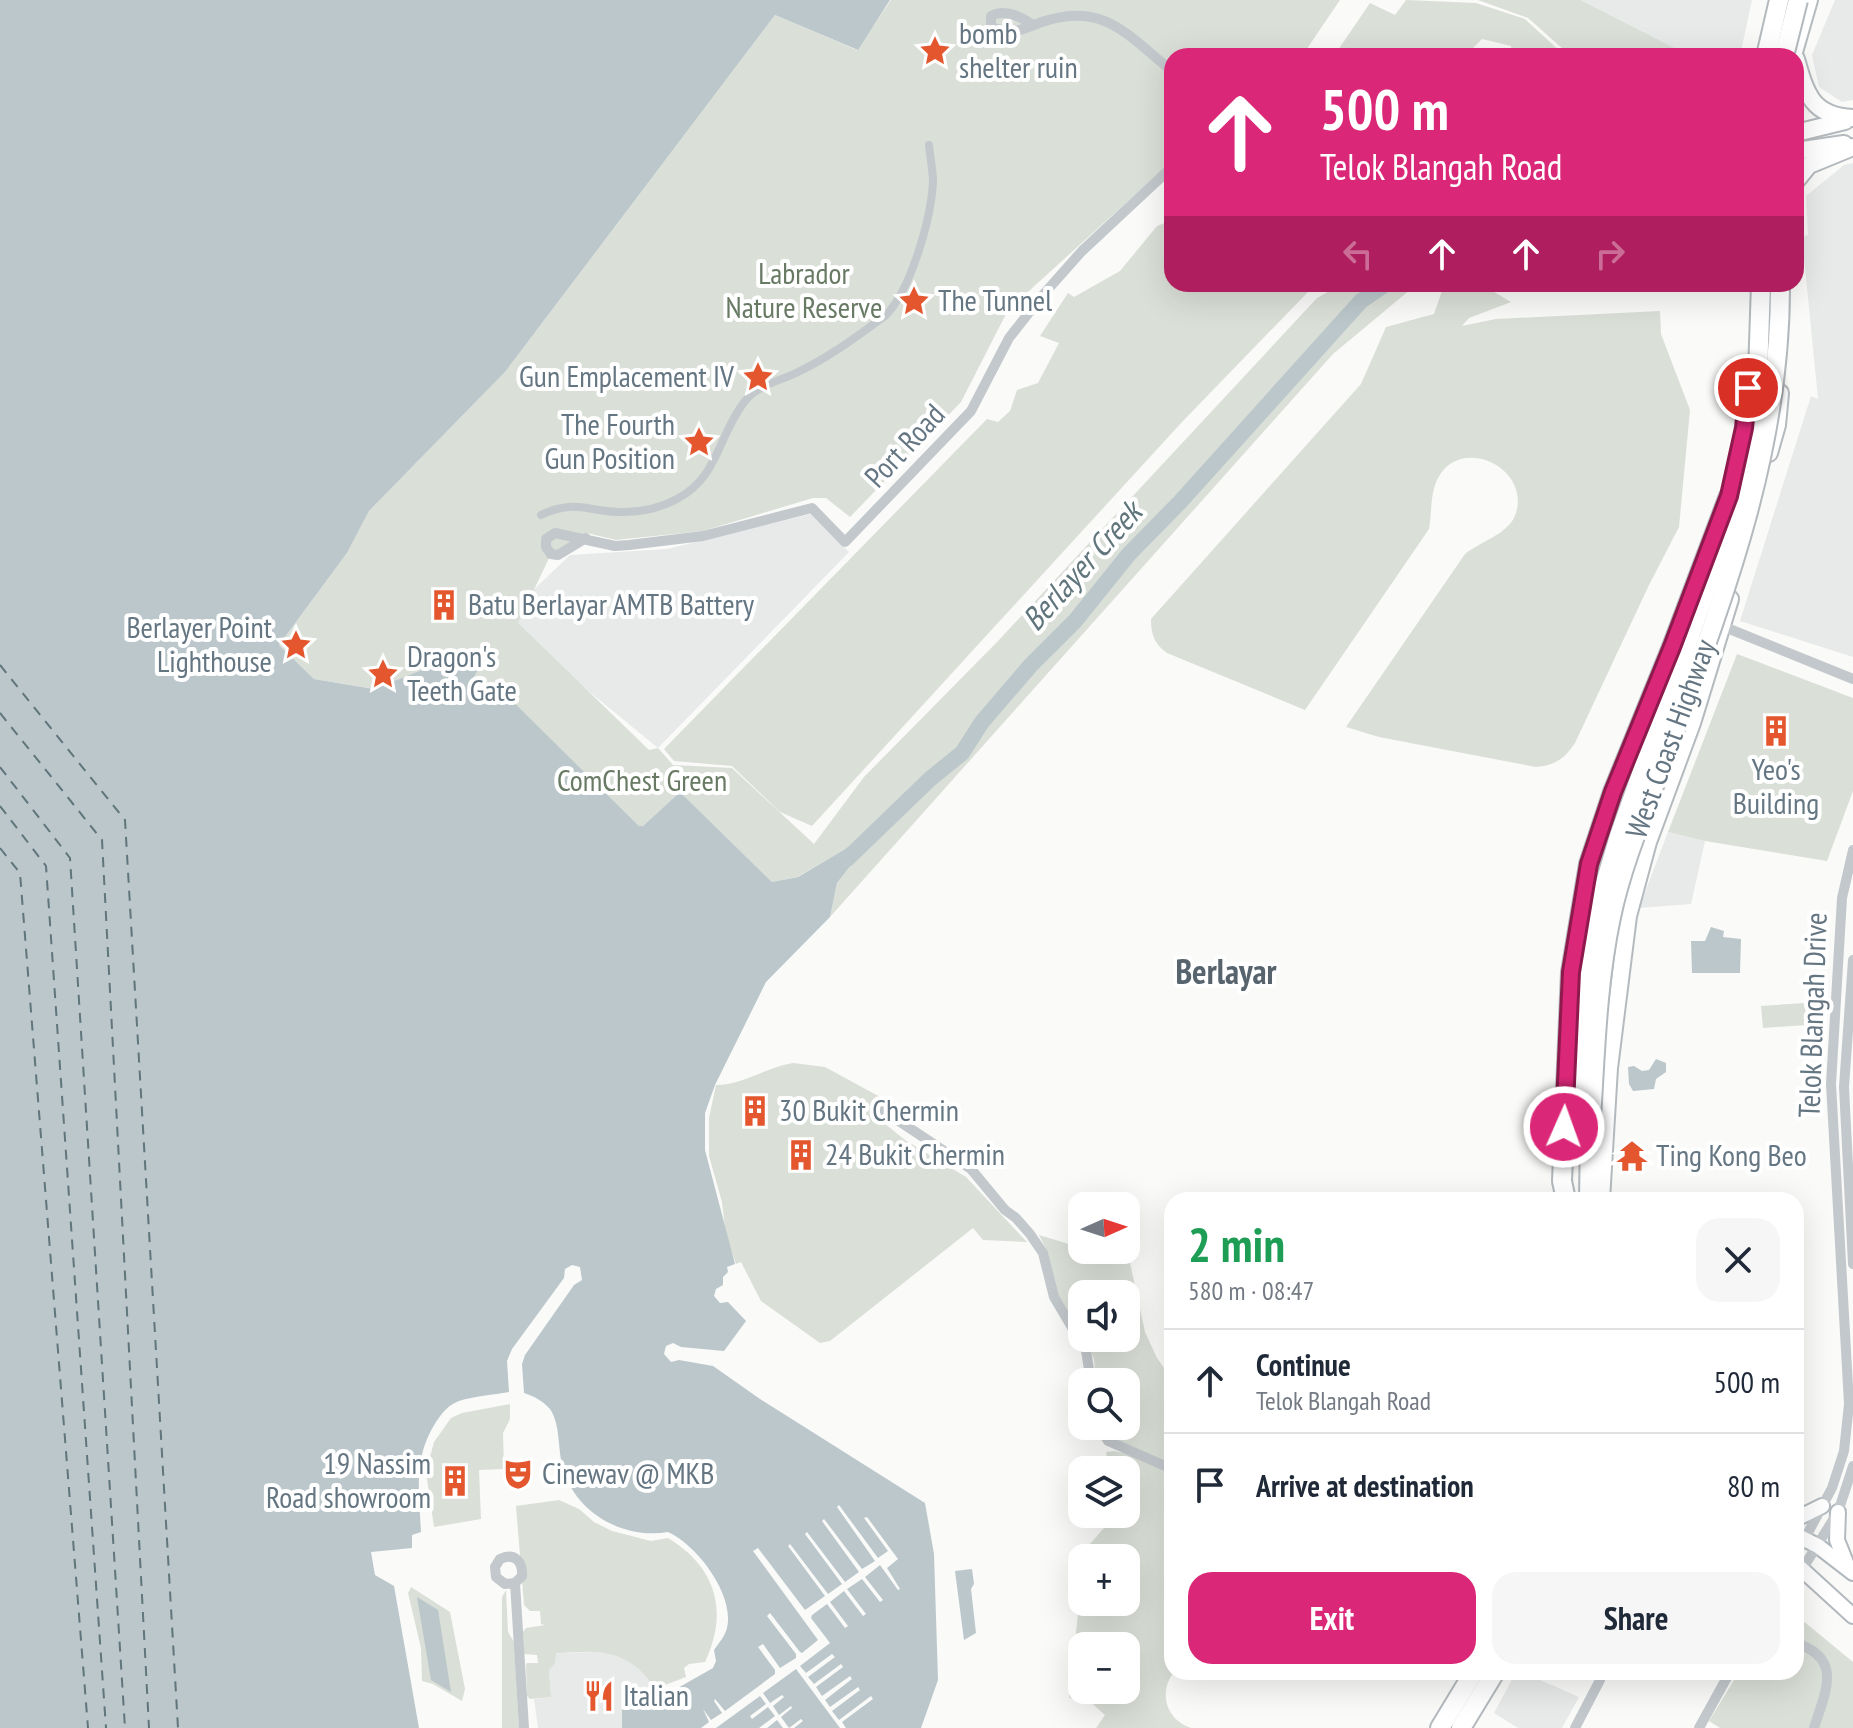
<!DOCTYPE html>
<meta charset="utf-8">
<style>
body{margin:0;font-family:"PT Sans Narrow",sans-serif;background:#f6f6f7;color:#1f2937;height:100vh;display:flex;flex-direction:column;font-size:30px;white-space:nowrap}
*{box-sizing:border-box;margin:0}
p{font-size:26px;color:#747a83}
.icon{flex:none;width:44px;height:44px;fill:none;stroke:currentColor;stroke-width:2;stroke-linecap:round;stroke-linejoin:round}
.map{position:relative;flex:1;overflow:hidden}
.details{position:absolute;left:1164px;top:1192px;width:640px;height:488px;display:flex;flex-direction:column;background:#fff;border-radius:24px;box-shadow:0 8px 32px #0002}
.details>*{flex:none}
.banner{position:absolute;left:1164px;top:48px;width:640px;height:244px;border-radius:24px;box-shadow:0 8px 32px #0002;background:#db2777;color:#fff;overflow:hidden}
.needle{width:52px;rotate:87deg}
.controls{position:absolute;left:1068px;top:1192px;display:grid;gap:16px}
.controls a{display:grid;place-items:center;width:72px;height:72px;border-radius:16px;background:#fff;box-shadow:0 8px 32px #0002;font-size:40px}
.pin{position:absolute;display:grid;place-items:center;width:68px;height:68px;color:#fff;margin:-34px;border:4px solid #fff;border-radius:50%;box-shadow:0 2px 8px #0007}
.me{position:absolute;width:88px;margin:-44px;rotate:2deg;stroke-linejoin:round;filter:drop-shadow(0 0 6px #0008)}
.turn{display:flex;align-items:center;gap:28px;height:168px;padding:0 24px;font-size:36px}
.turn .icon{width:104px;height:104px;stroke-width:2.5}
.turn b{display:block;font-size:56px;line-height:68px}
.lanes{display:flex;align-items:center;height:76px;padding:0 24px;background:#0003;justify-content:center;gap:40px;direction:ltr}
.lanes .off{opacity:.35}
.round{display:grid;place-items:center;flex:none;width:84px;height:84px;border-radius:24px;background:#f6f6f7}
.overview{display:flex;align-items:center;justify-content:space-between;height:136px;padding:0 24px}
h1{font-size:48px;font-weight:700;line-height:60px;color:#1e9e55}
.button{display:flex;gap:16px;margin-top:auto;padding:16px 24px}
.button a{flex:1;height:92px;border-radius:24px;background:#db2777;color:#fff;font-size:32px;font-weight:700;line-height:92px;text-align:center}
.button a+a{background:#f6f6f7;color:#1f2937}
ul{padding:0;list-style:none}
li{display:flex;align-items:center;gap:24px;height:104px;padding:0 24px;border-top:2px solid #e0e1e3}
li div{flex:1}
li b{display:block;font-size:30px}
li em{font-style:normal}
.map>svg:first-child{display:block}
.built{fill:#e8e9e9}
.green{fill:#dadfd7;fill-rule:evenodd}
.water{fill:#bbc7cb}
.pier{fill:#fafaf8}
.lines{fill:none;stroke-linecap:round;stroke-linejoin:round}
.river{stroke:#bbc7cb;stroke-width:16}
.ferry{stroke:#60757c;stroke-width:2;stroke-dasharray:10 8;stroke-linecap:butt}
.secondary-casing{stroke:#b3babf;stroke-width:18}
.primary-casing{stroke:#b5babe;stroke-width:20}
.trunk-casing{stroke:#b4b9bd;stroke-width:22}
.pedestrian{stroke:#c3c8cc;stroke-width:8}
.minor{stroke:#c3c8cc;stroke-width:10}
.secondary{stroke:#fff;stroke-width:14}
.primary{stroke:#fff;stroke-width:16}
.trunk{stroke:#fff;stroke-width:18}
.trunk-bridge-casing{stroke:#b4b9bd;stroke-width:22;stroke-linecap:butt}
.trunk-bridge{stroke:#fff;stroke-width:18}
.route-casing{stroke:#8e194d;stroke-width:20}
.route{stroke:#db2777;stroke-width:14}
.labels{text-anchor:middle;stroke-width:8;stroke-linejoin:round;paint-order:stroke}
.poi-label{font-size:30px;fill:#657683;stroke:#fff;text-anchor:start}
.park-label{font-size:30px;fill:#687a64;stroke:#fff}
.street-label{font-size:30px;fill:#657683;stroke:#fff}
.water-label{font-size:32px;font-style:italic;fill:#60757c;stroke:#fff}
.quarter-label{font-size:34px;font-weight:bold;fill:#57646e;stroke:#fff}
</style>
<div class="map">
<svg width="1853" height="1728" viewBox="0 0 1853 1728">
<rect width="100%" height="100%" fill="#fafaf8"/>
<g class="built">
<path d="M1567 0H1752L1740 56H1669Z"/>
<path d="M1835 0H1853V100L1842 102 1819 87 1812 55Z"/>
<path d="M1853 163V657L1740 621 1811 396 1818 399 1802 237 1808 235 1806 196 1844 165Z"/>
<path d="M811 514 849 552 658 748 502 620 570 555 667 549Z"/>
<path d="M1668 832 1705 841 1691 904 1639 908Z"/>
<path d="M597 1652 619 1654 639 1668 657 1688 651 1698 637 1701 622 1728H538L534 1699 551 1697 549 1670 555 1653Z"/>
<path d="M1516 1672H1522L1579 1697 1562 1728H1518L1494 1713Z"/>
</g>
<g class="green">
<path d="M891 0H1340L1302 56H1172V161L1008 310 961 402 850 517 826 498H813L703 531 616 540 587 533 567 549 551 554 518 623 649 750 658 748 673 765 732 768 814 844 864 777 999 640 1317 298 1342 284H1417L1333 354 830 917 837 883 865 847 860 841 797 877 772 882 680 792 643 826H639L497 687 491 696 468 688 488 649 470 651 375 689 314 679 279 645 347 553 369 511 505 372 775 15 857 50Z"/>
<path d="M1406 0 1476 3 1525 19 1565 56H1512L1511 46 1482 39 1471 50 1469 56H1339L1338 50 1370 3 1395 15Z"/>
<path d="M1478 0H1580L1690 56H1571L1528 18Z"/>
<path d="M1172 220V284H1311L1307 293 1182 422 812 826 780 812 732 766 674 761 664 749 987 419 998 422 1010 411 1017 390 1038 383 1059 343 1040 336 1068 293 1074 297 1120 271 1157 226Z"/>
<path d="M1444 285 1489 289 1511 302 1469 318 1462 326 1496 319 1660 311 1661 334 1690 410 1679 527 1649 585 1575 743C1564 759 1556 765 1536 767L1379 737 1346 727 1465 554C1480 542 1505 535 1514 518 1536 469 1459 432 1437 480 1430 495 1432 513 1429 529L1305 710 1167 653C1154 644 1151 634 1151 619L1361 384 1386 327 1434 314Z"/>
<path d="M1737 654 1853 698V791L1827 861 1705 841 1668 832Z"/>
<path d="M1805 1003 1807 1025 1763 1028 1761 1006Z"/>
<path d="M793 1063 825 1067 882 1098 884 1123 905 1140 966 1177 1027 1242 983 1240 973 1228 830 1341 820 1343 761 1301 741 1262 736 1264 726 1236 722 1202 709 1156V1118L716 1085C743 1085 764 1068 793 1063Z"/>
<path d="M1039 1235 1082 1248V1250L1127 1249 1145 1332 1157 1358 1172 1379V1464C1149 1455 1118 1449 1105 1426H1126V1382H1096L1094 1359 1084 1338H1126V1294H1082V1335L1058 1295 1048 1253Z"/>
<path d="M510 1404V1419L503 1433 504 1469 479 1470 481 1519 434 1527 426 1472 434 1442 451 1418 462 1413Z"/>
<path d="M1114 1451 1132 1455 1172 1471V1672H1174C1158 1692 1166 1720 1191 1728H1096L1105 1715 1088 1700 1069 1698 1082 1577V1602H1126V1558H1082V1564L1080 1562 1082 1553 1104 1528 1106 1514H1126V1470H1109L1106 1452ZM1082 1646H1126V1690H1082Z"/>
<path d="M559 1500 579 1509 594 1522 612 1531 651 1541 668 1538C716 1567 729 1611 705 1662L689 1664 684 1668 686 1677 657 1688C649 1682 644 1672 635 1666 610 1647 585 1652 556 1653L555 1663 549 1670 551 1697 530 1699 527 1696 526 1665 527 1663H538L537 1655 524 1654 523 1632 526 1628 545 1625 541 1624 540 1611H530L524 1605 516 1506Z"/>
<path d="M411 1587 450 1612 465 1689 462 1701 433 1684 422 1681 421 1648 408 1593Z"/>
<path d="M506 1590 508 1632 514 1642 519 1728H502V1597Z"/>
<path d="M1796 1615 1853 1662V1728H1720L1709 1721 1739 1672H1796Z"/>
</g>
<g class="water">
<path d="M0 0H890L858 50 775 15 505 372 369 511 347 553 279 645 314 679 374 689 470 651 489 649 468 688 491 696 497 686 639 826H643L680 792 772 882 798 877 859 841 865 847 837 883 830 917 766 982 715 1085 705 1113V1150L735 1264 727 1267 728 1272 723 1277V1285L716 1289 714 1296 720 1303 728 1302 746 1321 724 1351 681 1347 673 1343 666 1346 664 1354 671 1362 679 1360 713 1366 760 1399 925 1503 934 1554 938 1680 921 1728H622V1710L637 1701 669 1693 713 1668 716 1661 714 1650C719 1643 725 1636 727 1628 735 1595 697 1545 668 1532 622 1540 572 1511 562 1464 558 1448 560 1423 550 1409 543 1401 534 1396 524 1393L522 1364 525 1355 574 1285 582 1280 580 1267 572 1265 565 1269 564 1278 512 1349 507 1361 509 1392C493 1395 474 1396 459 1401 448 1405 442 1413 436 1422 413 1457 419 1492 421 1532L412 1535V1548L371 1552 375 1575 394 1586 419 1728H0Z"/>
<path d="M1711 927 1724 931 1723 937 1741 939 1740 973H1692L1691 941H1705Z"/>
<path d="M1656 1059 1666 1063V1072L1656 1079 1654 1089 1633 1091 1629 1084 1628 1067 1634 1066 1642 1071 1649 1070Z"/>
<path d="M972 1569 974 1584 971 1589 976 1633 964 1640 955 1571Z"/>
<path d="M417 1597 438 1610 451 1692 431 1680Z"/>
</g>
<path class="pier" d="M839 1505 878 1558 888 1551 864 1518 867 1517 898 1559 887 1568 900 1589 898 1590 880 1565 865 1577 883 1600 880 1602 862 1579 847 1589 866 1614 863 1616 844 1591 830 1602 848 1626 845 1628 827 1604 812 1615 811 1618 830 1643 800 1666 806 1673 832 1654 835 1657 808 1677 814 1684 841 1664 843 1667 816 1687 822 1696 850 1676 852 1679 825 1700 830 1707 858 1687 860 1690 832 1711 839 1720 871 1696 873 1699 842 1722 846 1728H840L796 1669 763 1693 770 1703 782 1695 784 1697 773 1706 779 1715 791 1706 792 1708 781 1717 789 1728 801 1719 803 1721 794 1728H783L777 1720 767 1728H759L775 1716 768 1707 752 1719 750 1716 766 1704 760 1696 716 1728H701L709 1722 703 1709 711 1720 722 1713 714 1701 715 1699 725 1711 775 1674V1670L758 1647 763 1644 780 1668 796 1658V1654L767 1616 770 1613 800 1652 802 1653 818 1640 753 1551 758 1548 805 1610 825 1596 788 1546 790 1544 828 1594 842 1584 805 1534 807 1532 845 1582 859 1572 822 1521 824 1519 862 1569 875 1561 837 1507Z"/>
<g class="lines">
<path class="river" d="M847 859 930 779 962 753 982 722 1030 666 1075 621 1129 554 1180 502 1361 301 1386 284"/>
<g class="ferry">
<path d="M0 665 125 820 178 1728"/>
<path d="M0 713 102 840 149 1728"/>
<path d="M0 767 70 858 125 1728"/>
<path d="M0 806 46 866 106 1728"/>
<path d="M0 848 20 873 88 1728"/>
</g>
<defs>
<g id="secondary">
<path d="M1838 1512 1837 1540 1847 1565"/>
<path d="M1796 1519 1822 1506"/>
<path d="M1796 1535 1818 1546 1853 1573"/>
<path d="M1796 1564 1853 1616"/>
</g>
<g id="primary">
<path d="M1794 52 1809 0"/>
<path d="M1796 59C1806 94 1812 116 1853 118"/>
<path d="M1796 133 1845 121"/>
<path d="M1796 151 1844 144"/>
<path d="M1796 181 1809 165 1853 147"/>
<path d="M1769 453 1777 425 1780 393"/>
<path d="M1601 1200 1609 1068 1628 916 1648 842 1692 723 1730 599"/>
</g>
<g id="trunk">
<path d="M1562 1181 1571 972 1589 864 1613 792 1672 647 1729 496"/>
<path d="M1589 1200 1590 1134"/>
<path d="M1440 1728 1474 1672"/>
<path d="M1461 1728 1495 1672"/>
</g>
</defs>
<use href="#secondary" class="secondary-casing"/>
<use href="#primary" class="primary-casing"/>
<use href="#trunk" class="trunk-casing"/>
<path class="pedestrian" d="M541 515C575 498 591 513 624 512 644 512 660 508 677 499 719 477 718 435 745 401 758 385 780 381 798 372 830 357 857 336 885 316 911 291 931 218 933 182 933 170 930 157 929 145"/>
<g class="minor">
<path d="M1033 25C1021 17 1005 8 991 16V27C1016 36 1021 29 1045 21 1105 2 1128 36 1172 71"/>
<path d="M586 538 558 555 551 554 546 547V539L555 533 615 546 629 545 703 536 812 508 845 542 971 411 1009 338 1042 296 1082 251 1172 167"/>
<path d="M1722 626 1853 679"/>
<path d="M1853 960 1844 1087 1853 1264"/>
<path d="M884 1111 971 1169 1005 1210 1016 1218 1030 1234 1043 1253 1054 1297 1086 1351 1091 1382"/>
<path d="M1099 1426 1108 1441 1172 1469"/>
<path d="M1796 1555 1832 1488 1844 1451 1849 1404 1831 1084 1842 898 1853 850"/>
<path d="M1803 1568 1838 1512 1853 1466"/>
<path d="M515 1583 505 1584 496 1577 495 1567 500 1559C515 1552 523 1562 522 1576L515 1583 524 1728"/>
<path d="M1796 1643C1844 1659 1825 1692 1814 1728"/>
<path d="M1575 1728 1600 1680"/>
<path d="M1699 1728 1730 1672"/>
</g>
<use href="#secondary" class="secondary"/>
<use href="#primary" class="primary"/>
<use href="#trunk" class="trunk"/>
<defs>
<g id="trunk-bridge">
<path d="M1766 56 1779 0"/>
<path d="M1784 56 1798 0"/>
<path d="M1574 1131 1587 977 1596 913 1619 836 1726 534 1750 433 1758 373 1761 284"/>
<path d="M1590 1134C1595 1062 1596 988 1611 917 1623 859 1649 802 1669 746 1725 594 1781 448 1780 284"/>
<path d="M1562 1181 1566 1200"/>
</g>
</defs>
<use href="#trunk-bridge" class="trunk-bridge-casing"/>
<use href="#trunk-bridge" class="trunk-bridge"/>
</g>
<g class="lines">
<defs>
<path id="route" d="M1564 1127 1571 972 1589 864 1613 792 1672 647 1729 496 1744 428 1748 388"/>
</defs>
<use href="#route" class="route-casing"/>
<use href="#route" class="route"/>
</g>
<defs>
<symbol id="sight-bare" viewBox="-9 -9 18 18"><path d="M0-6L1.8-2.2L6-1.7L2.9 1.2L3.7 5.4L0 3.3L-3.7 5.4L-2.9 1.2L-6-1.7L-1.8-2.2Z" fill="#e4572e" stroke="#fff" stroke-width="2.5" paint-order="stroke"/></symbol>
<symbol id="building-bare" viewBox="-9 -9 18 18"><path d="M-4-6H4V6H1V3H-1V6H-4ZM-2.5-4.3h1.7v1.8h-1.7ZM.8-4.3h1.7v1.8H.8ZM-2.5-1h1.7V.8h-1.7ZM.8-1h1.7V.8H.8Z" fill="#e4572e" stroke="#fff" stroke-width="2.5" paint-order="stroke"/></symbol>
<symbol id="temple-bare" viewBox="-9 -9 18 18"><path d="M0-6L5-2H3V0L6.5 2.5H4V6H1.5V3h-3V6H-4V2.5H-6.5L-3 0V-2H-5Z" fill="#e4572e" stroke="#fff" stroke-width="2.5" paint-order="stroke"/></symbol>
<symbol id="theatre-bare" viewBox="-9 -9 18 18"><path d="M-5-5.5Q0-4 5-5.5V0Q5 5 0 6Q-5 5-5 0ZM-3.3-2.5H-1v1.5H-3.3ZM1-2.5H3.3v1.5H1ZM-2.8 1Q0 5.5 2.8 1Z" fill="#e4572e" stroke="#fff" stroke-width="2.5" paint-order="stroke"/></symbol>
<symbol id="restaurant-bare" viewBox="-9 -9 18 18"><path d="M-5-6h1v4h1v-4h1v4h1v-4h1v5L-1.5 .5V6h-2V.5L-5-1ZM5-6V6H3V1.5H1.5Q1.5-4 5-6Z" fill="#e4572e" stroke="#fff" stroke-width="2.5" paint-order="stroke"/></symbol>
</defs>
<g fill-rule="evenodd">
<use href="#sight-bare" x="913" y="29" width="44" height="44"/>
<use href="#sight-bare" x="892" y="279" width="44" height="44"/>
<use href="#sight-bare" x="736" y="355" width="44" height="44"/>
<use href="#sight-bare" x="677" y="420" width="44" height="44"/>
<use href="#building-bare" x="422" y="583" width="44" height="44"/>
<use href="#sight-bare" x="274" y="623" width="44" height="44"/>
<use href="#sight-bare" x="361" y="652" width="44" height="44"/>
<use href="#building-bare" x="1754" y="709" width="44" height="44"/>
<use href="#building-bare" x="733" y="1089" width="44" height="44"/>
<use href="#building-bare" x="779" y="1133" width="44" height="44"/>
<use href="#temple-bare" x="1610" y="1134" width="44" height="44"/>
<use href="#theatre-bare" x="496" y="1452" width="44" height="44"/>
<use href="#building-bare" x="433" y="1459" width="44" height="44"/>
<use href="#restaurant-bare" x="577" y="1674" width="44" height="44"/>
</g>
<g class="labels">
<g class="poi-label">
<text x="959" y="44">bomb<tspan x="959" dy="34">shelter ruin</tspan></text>
<text x="938" y="311">The Tunnel</text>
<text x="734" y="387" text-anchor="end">Gun Emplacement IV</text>
<text x="675" y="435" text-anchor="end">The Fourth<tspan x="675" dy="34">Gun Position</tspan></text>
<text x="468" y="615">Batu Berlayar AMTB Battery</text>
<text x="272" y="638" text-anchor="end">Berlayer Point<tspan x="272" dy="34">Lighthouse</tspan></text>
<text x="407" y="667">Dragon's<tspan x="407" dy="34">Teeth Gate</tspan></text>
<text x="1776" y="780" text-anchor="middle">Yeo's<tspan x="1776" dy="34">Building</tspan></text>
<text x="779" y="1121">30 Bukit Chermin</text>
<text x="825" y="1165">24 Bukit Chermin</text>
<text x="1656" y="1166">Ting Kong Beo</text>
<text x="431" y="1474" text-anchor="end">19 Nassim<tspan x="431" dy="34">Road showroom</tspan></text>
<text x="542" y="1484">Cinewav @ MKB</text>
<text x="623" y="1706">Italian</text>
</g>
<g class="park-label">
<text x="804" y="284">Labrador<tspan x="804" dy="34">Nature Reserve</tspan></text>
<text x="642" y="791">ComChest Green</text>
</g>
<g class="street-label">
<text transform="translate(905 446) rotate(-47)" y="10">Port Road</text>
<text transform="translate(1671 739) rotate(-70)" y="10">West Coast Highway</text>
<text transform="translate(1813 1015) rotate(-88)" y="10">Telok Blangah Drive</text>
</g>
<g class="water-label">
<text transform="translate(1082 566) rotate(-48)" y="11">Berlayer Creek</text>
</g>
<g class="quarter-label">
<text x="1226" y="984">Berlayar</text>
</g>
</g>
</svg>
<div class="controls">
<a><svg class="needle" viewBox="-14 -14 28 28"><path d="M0-13l5 13h-10z" fill="#e53935"/><path d="M0 13l5-13h-10z" fill="#747a83"/></svg></a>
<a><svg class="icon" aria-label="sound" viewBox="0 0 24 24"><path d="M4 9h4l5-4v14l-5-4H4zM17 9q2 3 0 6"/></svg></a>
<a><svg class="icon" aria-label="search" viewBox="0 0 24 24"><circle cx="10" cy="10" r="6"/><path d="M15 15l6 6"/></svg></a>
<a><svg class="icon" aria-label="layers" viewBox="0 0 24 24"><path d="M12 4l9 5-9 5-9-5zM3 14l9 5 9-5"/></svg></a>
<a>+</a>
<a>−</a>
</div>
<div class="pin" style="left:1748px;top:388px;background:#d93025"><svg class="icon" aria-label="arrive" viewBox="0 0 24 24"><path d="M6 21V4h12l-3 4 3 4H6"/></svg></div>
<svg class="me" style="left:1564px;top:1127px" viewBox="-20 -20 40 40"><circle r="17" fill="#db2777" stroke="#fff" stroke-width="3"/><path d="M0-11L8 9 0 5-8 9z" fill="#fff"/></svg>
<div class="banner">
<div class="turn"><svg class="icon" aria-label="ahead" viewBox="0 0 24 24"><path d="M12 20V5M6 11l6-6 6 6"/></svg><div><b>500 m</b>Telok Blangah Road</div></div>
<div class="lanes"><svg class="icon off" aria-label="left" viewBox="0 0 24 24"><path d="M17 20v-9H6M10 6l-5 5 5 5"/></svg><svg class="icon" aria-label="ahead" viewBox="0 0 24 24"><path d="M12 20V5M6 11l6-6 6 6"/></svg><svg class="icon" aria-label="ahead" viewBox="0 0 24 24"><path d="M12 20V5M6 11l6-6 6 6"/></svg><svg class="icon off" aria-label="right" viewBox="0 0 24 24"><path d="M7 20v-9h11M14 6l5 5-5 5"/></svg></div>
</div>
<section class="details">
<div class="overview"><div><h1>2 min</h1><p>580 m · 08:47</p></div><a class="round"><svg class="icon" aria-label="close" viewBox="0 0 24 24"><path d="M6 6l12 12M18 6L6 18"/></svg></a></div>
<ul>
<li><svg class="icon" aria-label="ahead" viewBox="0 0 24 24"><path d="M12 20V5M6 11l6-6 6 6"/></svg><div><b>Continue</b><p>Telok Blangah Road</p></div><em>500 m</em></li>
<li><svg class="icon" aria-label="arrive" viewBox="0 0 24 24"><path d="M6 21V4h12l-3 4 3 4H6"/></svg><div><b>Arrive at destination</b></div><em>80 m</em></li>
</ul>
<div class="button"><a>Exit</a><a>Share</a></div>
</section>
</div>
